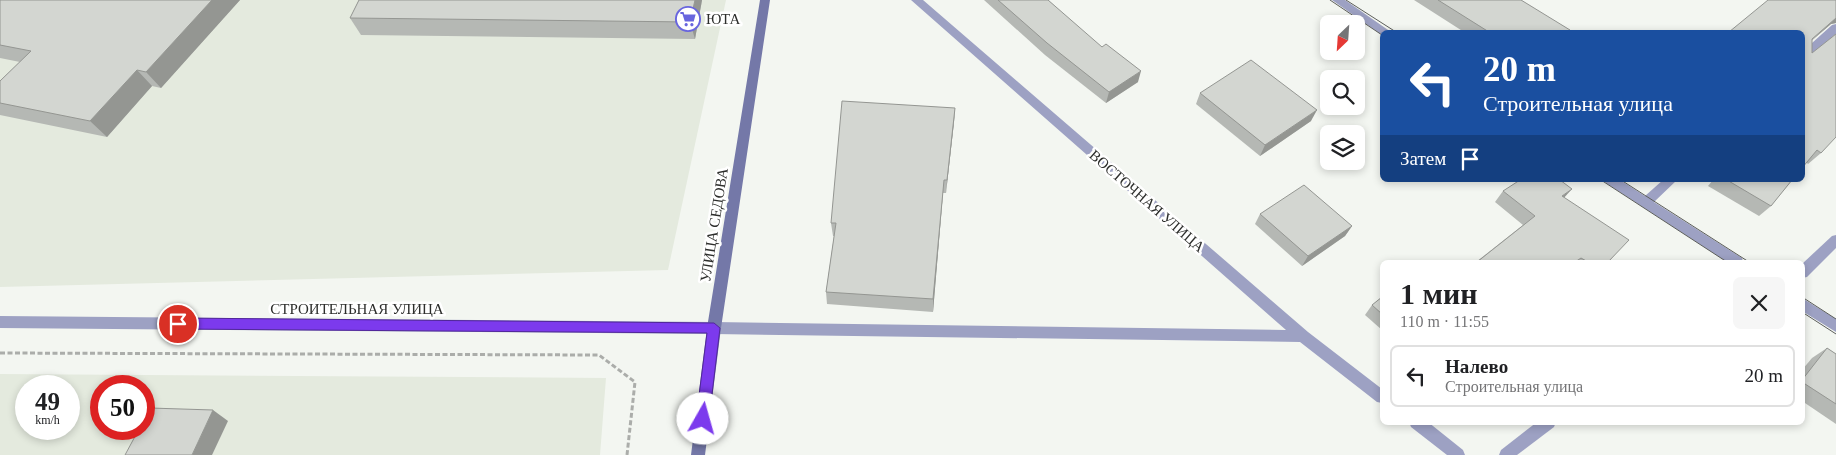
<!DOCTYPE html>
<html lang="ru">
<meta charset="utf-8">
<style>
body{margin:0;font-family:Georgia,serif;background:#f6f6f6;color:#202124;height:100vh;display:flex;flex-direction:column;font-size:19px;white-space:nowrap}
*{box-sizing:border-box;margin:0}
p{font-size:16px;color:#757577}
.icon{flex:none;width:28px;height:28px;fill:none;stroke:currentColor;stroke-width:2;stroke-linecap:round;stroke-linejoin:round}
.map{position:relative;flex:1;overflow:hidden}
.panel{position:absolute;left:1380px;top:260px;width:425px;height:165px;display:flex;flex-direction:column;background:#fff;border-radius:8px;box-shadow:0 2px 8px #0003}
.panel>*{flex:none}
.top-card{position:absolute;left:1380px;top:30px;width:425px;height:152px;border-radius:8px;box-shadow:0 2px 8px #0003;background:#1a4fa0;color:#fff;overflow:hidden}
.needle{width:32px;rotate:205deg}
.buttons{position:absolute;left:1320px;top:15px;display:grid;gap:10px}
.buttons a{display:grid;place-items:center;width:45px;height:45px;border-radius:8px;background:#fff;box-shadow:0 2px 8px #0003;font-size:25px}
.speed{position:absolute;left:15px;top:375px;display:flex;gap:10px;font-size:25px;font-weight:700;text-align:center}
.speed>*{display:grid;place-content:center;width:65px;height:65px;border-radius:50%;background:#fff;box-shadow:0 2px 8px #0003;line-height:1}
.speed small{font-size:12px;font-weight:400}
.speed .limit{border:8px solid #d22;background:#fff;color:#111}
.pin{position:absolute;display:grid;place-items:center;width:42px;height:42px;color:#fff;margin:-21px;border:2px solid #fff;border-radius:50%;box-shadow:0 1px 5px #0007}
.me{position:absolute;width:55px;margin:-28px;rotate:7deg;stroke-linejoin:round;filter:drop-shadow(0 0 4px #0008)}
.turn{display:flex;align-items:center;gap:18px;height:105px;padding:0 20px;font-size:22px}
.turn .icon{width:65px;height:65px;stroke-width:2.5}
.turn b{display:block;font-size:35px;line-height:42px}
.then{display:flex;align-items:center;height:48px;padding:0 20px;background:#0003;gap:10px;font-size:19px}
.round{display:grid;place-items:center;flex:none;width:52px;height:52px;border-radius:8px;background:#f6f6f6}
.headline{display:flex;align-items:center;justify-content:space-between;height:85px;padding:0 20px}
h1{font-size:30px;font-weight:600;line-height:38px}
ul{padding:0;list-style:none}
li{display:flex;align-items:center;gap:15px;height:62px;margin:0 10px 8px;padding:0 10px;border:2px solid #e0e0e0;border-radius:8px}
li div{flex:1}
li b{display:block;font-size:19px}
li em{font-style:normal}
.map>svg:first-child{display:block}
.built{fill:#e4eade;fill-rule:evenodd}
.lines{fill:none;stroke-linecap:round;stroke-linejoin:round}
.path{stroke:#abadaa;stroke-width:3;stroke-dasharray:5 2.5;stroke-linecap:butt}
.minor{fill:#9da1c3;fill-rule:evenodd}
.tertiary{fill:#9da1c3;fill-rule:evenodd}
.secondary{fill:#7478a8;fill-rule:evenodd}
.tram{stroke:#5c5e5b;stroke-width:1}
.wall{fill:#b5b8b4}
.shaded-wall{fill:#949692}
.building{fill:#d3d6d1;stroke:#949692}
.route{fill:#7c3aed;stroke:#51269a}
.labels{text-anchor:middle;stroke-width:5;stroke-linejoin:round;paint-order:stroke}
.poi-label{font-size:15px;fill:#2d2e2c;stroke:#fff;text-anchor:start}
.street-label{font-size:15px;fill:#2d2e2c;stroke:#fff}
</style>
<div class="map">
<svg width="1836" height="455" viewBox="0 0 1836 455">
<rect width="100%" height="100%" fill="#f3f6f1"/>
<g class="built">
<path d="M0 0H726L668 270 0 287Z"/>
<path d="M0 374 606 378 600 455H0ZM26 386H69V429H26ZM101 386H144V429H101Z"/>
</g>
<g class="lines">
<path class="path" d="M0 353 599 355 635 382 627 455"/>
<g class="minor">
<path d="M911 0H923L1308 332 1382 389V403L1377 402 1300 342 714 334 709 332 707 328 709 324 714 322 1286 330Z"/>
<path d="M1332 0H1345L1391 32H1382V35Z"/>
<path d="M1836 24V34L1802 63V52L1832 25Z"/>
<path d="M1604 180H1620L1645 196 1663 180H1677L1654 202 1742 258 1743 262H1727L1606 183Z"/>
<path d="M1836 235V248L1807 277 1802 278V264L1832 236Z"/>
<path d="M1802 298 1836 319V332L1802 311Z"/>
<path d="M1409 422H1428L1463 450 1465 455H1447L1411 427Z"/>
<path d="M1537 422H1556L1554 427 1517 455H1499L1501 450Z"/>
</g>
<path class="tertiary" d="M0 316 714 322 719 324 721 328 719 332 714 334 0 328Z"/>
<path class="secondary" d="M760 0H770L721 328 705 455H691L707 328Z"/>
<g class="tram">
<path d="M1330 0 1382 35"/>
<path d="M1346 0 1396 32"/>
<path d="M1601 180 1727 262"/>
<path d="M1621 180 1749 262"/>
<path d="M1802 297 1836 319"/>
<path d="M1802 312 1836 334"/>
</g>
</g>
<g class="wall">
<path d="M0 0H240L161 88 152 86 107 137 0 115V81L20 62 0 58Z"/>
<path d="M359 0H702L695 39 361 35 350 18Z"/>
<path d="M984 0H1048L1138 82 1106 103 1045 55Z"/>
<path d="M1414 0H1521L1568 32H1464Z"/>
<path d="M1836 0V23L1831 24 1812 40V53L1821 153 1808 164 1807 163 1802 32Z"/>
<path d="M1200 93 1311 121 1260 156 1196 104Z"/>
<path d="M955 108 954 122 946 193H943L933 312 827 304 826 292 834 236H833L831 223Z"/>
<path d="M1713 180H1792L1771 206 1759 216 1708 186Z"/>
<path d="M1503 191 1564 198 1608 262H1476L1523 225 1495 202Z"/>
<path d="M1260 214 1352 226 1345 236 1302 266 1255 224Z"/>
<path d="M1382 297V330L1365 315 1372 305Z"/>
<path d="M1827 348 1836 354V424L1802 401V370L1812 358Z"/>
</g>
<g class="shaded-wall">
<path d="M212 0H240L161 88 146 72Z"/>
<path d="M695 0H702L695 39 690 22Z"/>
<path d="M1836 18V23L1831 24 1802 49Z"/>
<path d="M137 70 152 86 107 137 90 121Z"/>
<path d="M1141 71 1138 82 1106 103 1109 92Z"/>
<path d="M955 108 954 122 946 193 947 180Z"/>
<path d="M1317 110 1311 121 1260 156 1265 145Z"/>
<path d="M944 180 943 193 933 312V299Z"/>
<path d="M1572 189 1562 200V196Z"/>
<path d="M1352 226 1345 236 1302 266 1308 256Z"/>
<path d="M213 410 228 421 212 455H192Z"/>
</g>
<g class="building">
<path d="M0 0H212L146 72 137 70 90 121 0 103V81L31 51 0 45Z"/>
<path d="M359 0H695L690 22 350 18Z"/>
<path d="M998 0H1048L1102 47 1106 44 1141 71 1109 92 1047 43Z"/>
<path d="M1438 0H1521L1570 30 1567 32H1489Z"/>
<path d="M1768 0H1836V18L1812 39V53L1836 34V137L1821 153 1817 150 1802 168V32H1729Z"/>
<path d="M1251 60 1317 110 1265 145 1200 93Z"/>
<path d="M842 101 955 108 947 180H944L933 299 826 292 836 223H831Z"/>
<path d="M1520 180H1560L1572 189 1562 196 1629 240 1608 262H1588L1581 258 1575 262H1477L1535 216 1503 191Z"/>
<path d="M1727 180H1792L1771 206Z"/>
<path d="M1304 185 1352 226 1308 256 1260 214Z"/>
<path d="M1382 297V314L1372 305Z"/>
<path d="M1827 348 1836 354V404L1802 382V380Z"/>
<path d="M150 408 213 410 192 455H125L139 429H144V419Z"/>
</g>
<path class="route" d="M178 318 714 323 720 328 709 419 707 423 703 425 698 423 696 419 707 333 178 329 172 324Z"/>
<defs>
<symbol id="supermarket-ring" viewBox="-11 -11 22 22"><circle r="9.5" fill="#fff" stroke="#6865de" stroke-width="1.5"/><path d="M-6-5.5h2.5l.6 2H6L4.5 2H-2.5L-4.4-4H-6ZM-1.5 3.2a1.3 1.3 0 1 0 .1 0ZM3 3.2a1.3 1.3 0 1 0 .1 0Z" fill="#6865de"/></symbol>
</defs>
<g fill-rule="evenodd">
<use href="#supermarket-ring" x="674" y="5" width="28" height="28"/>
</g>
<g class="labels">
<g class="poi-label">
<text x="706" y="24">ЮТА</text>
</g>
<g class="street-label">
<text transform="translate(1147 201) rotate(41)" y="5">ВОСТОЧНАЯ УЛИЦА</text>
<text transform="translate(714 225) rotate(-81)" y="5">УЛИЦА СЕДОВА</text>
<text x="357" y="314">СТРОИТЕЛЬНАЯ УЛИЦА</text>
</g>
</g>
</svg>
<div class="buttons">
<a><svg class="needle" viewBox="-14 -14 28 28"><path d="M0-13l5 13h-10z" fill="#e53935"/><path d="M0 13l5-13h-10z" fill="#757577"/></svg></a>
<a><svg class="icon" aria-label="search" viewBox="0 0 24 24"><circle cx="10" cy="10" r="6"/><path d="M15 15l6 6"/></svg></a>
<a><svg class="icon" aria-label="layers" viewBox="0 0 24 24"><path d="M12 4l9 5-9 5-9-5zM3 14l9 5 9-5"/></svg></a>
</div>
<div class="speed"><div>49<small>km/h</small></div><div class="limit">50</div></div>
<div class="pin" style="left:178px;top:324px;background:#d93025"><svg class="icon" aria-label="arrive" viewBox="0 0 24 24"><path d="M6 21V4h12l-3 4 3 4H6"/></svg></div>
<svg class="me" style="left:703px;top:419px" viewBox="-20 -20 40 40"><circle r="19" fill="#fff"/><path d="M0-13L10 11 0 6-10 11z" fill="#7c3aed"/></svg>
<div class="top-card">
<div class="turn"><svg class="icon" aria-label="left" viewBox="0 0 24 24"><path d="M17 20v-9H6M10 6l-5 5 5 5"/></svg><div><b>20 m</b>Строительная улица</div></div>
<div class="then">Затем<svg class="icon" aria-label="arrive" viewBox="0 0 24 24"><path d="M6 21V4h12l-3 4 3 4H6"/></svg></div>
</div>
<section class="panel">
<div class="headline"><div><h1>1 мин</h1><p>110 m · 11:55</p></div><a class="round"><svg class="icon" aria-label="close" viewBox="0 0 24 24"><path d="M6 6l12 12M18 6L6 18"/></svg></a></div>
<ul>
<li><svg class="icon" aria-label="left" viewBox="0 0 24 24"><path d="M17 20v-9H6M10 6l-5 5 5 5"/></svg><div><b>Налево</b><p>Строительная улица</p></div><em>20 m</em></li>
</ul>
</section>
</div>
